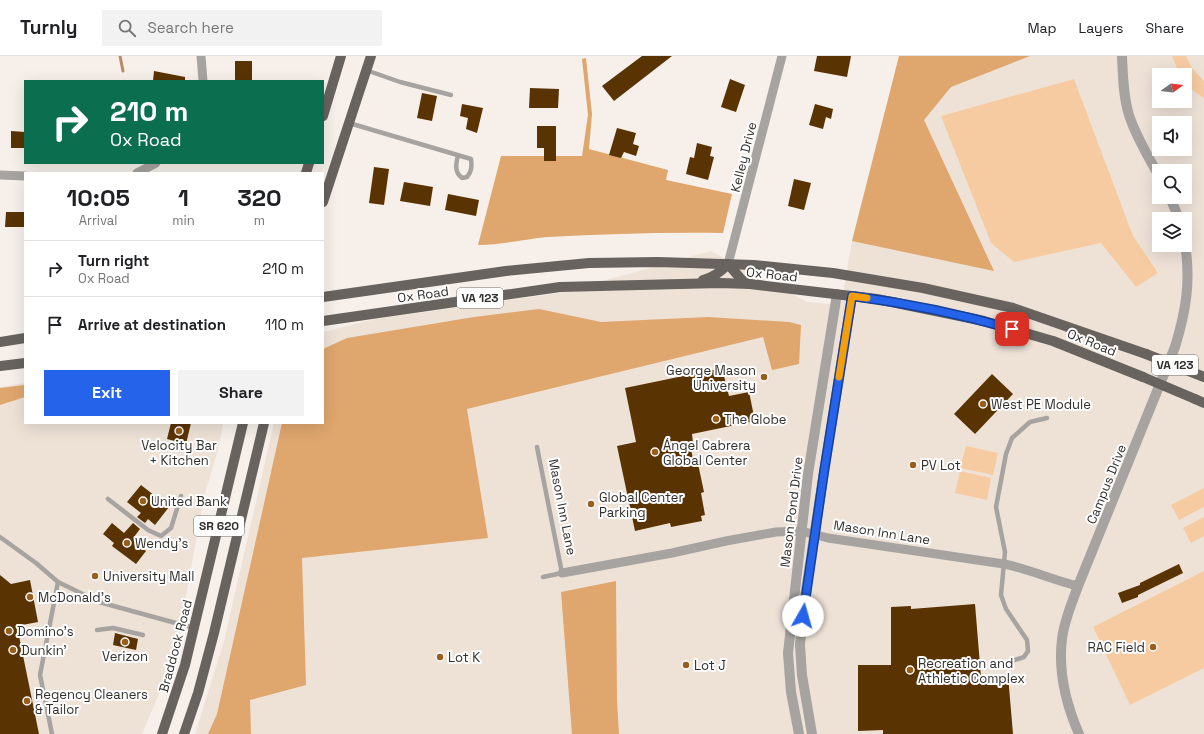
<!DOCTYPE html>
<meta charset="utf-8">
<style>
body{margin:0;font-family:"Space Grotesk",sans-serif;background:#f2f2f2;color:#202124;height:100vh;display:flex;flex-direction:column;font-size:15px;white-space:nowrap}
*{box-sizing:border-box;margin:0}
p{font-size:13px;color:#757577}
.icon{flex:none;width:22px;height:22px;fill:none;stroke:currentColor;stroke-width:2;stroke-linecap:round;stroke-linejoin:round}
.map{position:relative;flex:1;overflow:hidden}
.drawer{position:absolute;left:24px;top:116px;width:300px;height:252px;display:flex;flex-direction:column;background:#fff;border-radius:0px;box-shadow:0 4px 16px #0002}
.drawer>*{flex:none}
.top-card{position:absolute;left:24px;top:24px;width:300px;height:84px;border-radius:0px;box-shadow:0 4px 16px #0002;background:#0b6e4f;color:#fff;overflow:hidden}
.needle{width:26px;rotate:75deg}
.buttons{position:absolute;left:1152px;top:12px;display:grid;gap:8px}
.buttons a{display:grid;place-items:center;width:40px;height:40px;border-radius:0px;background:#fff;box-shadow:0 4px 16px #0002;font-size:20px}
.pin{position:absolute;display:grid;place-items:center;width:34px;height:34px;color:#fff;margin:-17px;border-radius:8px;box-shadow:0 2px 6px #0006}
.me{position:absolute;width:44px;margin:-22px;rotate:7deg;stroke-linejoin:round;filter:drop-shadow(0 0 3px #0008)}
.turn{display:flex;align-items:center;gap:14px;height:84px;padding:0 20px;font-size:18px}
.turn .icon{width:52px;height:52px;stroke-width:2.5}
.turn b{display:block;font-size:28px;line-height:34px}
.eta{display:flex;justify-content:space-evenly;align-items:center;height:68px;text-align:center}
.eta b{font-size:24px;font-weight:700;line-height:28px}
.button{display:flex;gap:8px;margin-top:auto;padding:8px 20px}
.button a{flex:1;height:46px;border-radius:0px;background:#2563eb;color:#fff;font-size:16px;font-weight:700;line-height:46px;text-align:center}
.button a+a{background:#f2f2f2;color:#202124}
ul{padding:0;list-style:none}
li{display:flex;align-items:center;gap:12px;height:56px;padding:0 20px;border-top:1px solid #e0e0e0}
li div{flex:1}
li b{display:block;font-size:15px}
li em{font-style:normal}
header{display:flex;align-items:center;gap:24px;box-sizing:border-box;height:56px;padding:0 20px;background:#fff;border-bottom:1px solid #e0e0e0}
header strong{font-size:19px}
nav{display:flex;gap:22px;margin-inline-start:auto;font-size:14px}
.search{width:280px;height:36px;background:#f2f2f2;display:flex;align-items:center;gap:10px;box-sizing:border-box;padding:0 14px;border-radius:0px;color:#757577;font-size:15px}
.map>svg:first-child{display:block}
.built{fill:#eee2d7;fill-rule:evenodd}
.green{fill:#f7cba2}
.forest{fill:#dfa66e}
.lines{fill:none;stroke-linecap:round;stroke-linejoin:round}
.stream{stroke:#b68d64;stroke-width:3}
.building{fill:#593302}
.service{stroke:#a6a3a0;stroke-width:4.5}
.minor{stroke:#a6a3a0;stroke-width:9}
.tertiary{stroke:#a6a3a0;stroke-width:10}
.primary{stroke:#68635e;stroke-width:10}
.primary-bridge{stroke:#68635e;stroke-width:10}
.route-casing{stroke:#184099;stroke-width:10}
.route{stroke:#2563eb;stroke-width:7}
.slow{stroke:#f59e0b;stroke-width:7}
.poi-dot{fill:#985f1c;stroke:#fefefe;stroke-width:1.5}
.labels{text-anchor:middle;stroke-width:4;stroke-linejoin:round;paint-order:stroke}
.shield{fill:#fefefe;stroke:#6e6d6b;stroke-width:1}
.shield-label{font-size:12px;font-weight:bold;fill:#312f2c}
.street-label{font-size:13px;fill:#312f2c;stroke:#fefefe}
.poi-label{font-size:13px;fill:#312f2c;stroke:#fefefe;text-anchor:start}
</style>
<header>
<strong>Turnly</strong>
<div class="search"><svg class="icon" aria-label="search" viewBox="0 0 24 24"><circle cx="10" cy="10" r="6"/><path d="M15 15l6 6"/></svg>Search here</div>
<nav><a>Map</a><a>Layers</a><a>Share</a></nav>
</header>
<div class="map">
<svg width="1204" height="678" viewBox="0 0 1204 678">
<rect width="100%" height="100%" fill="#f7f0ea"/>
<g class="built">
<path d="M899 0H1204V678H195L224 585 274 367H323V276L375 263 559 237 711 195 807 246 841 249 852 185ZM1159 19H1185V45H1159ZM1159 67H1185V93H1159ZM1159 115H1185V141H1159ZM1159 163H1185V189H1159Z"/>
<path d="M25 327V367H223L218 394 204 441 175 600 142 678H0V331Z"/>
</g>
<g class="green">
<path d="M1172 0H1186L1192 12 1204 25V42C1195 36 1185 30 1185 19H1180Z"/>
<path d="M1074 23 1133 180 1158 217 1136 231 1101 187 1014 206 991 187 941 60Z"/>
<path d="M966 390 998 397 993 419 960 412Z"/>
<path d="M960 415 991 422 987 444 955 437Z"/>
<path d="M1204 432V451L1179 464 1171 449Z"/>
<path d="M1204 461V480L1191 487 1183 472Z"/>
<path d="M1204 515V612L1130 649 1093 571Z"/>
</g>
<g class="forest">
<path d="M899 0H1030L951 31 924 64 994 215 852 185Z"/>
<path d="M586 2 592 58 589 93 668 114 666 124 732 138 723 177C664 176 606 178 548 181 525 183 502 189 478 189L501 100H582L588 59 582 3Z"/>
<path d="M539 253 601 266 708 261 789 266 801 269 799 308 772 314 763 281 467 353 488 482 302 502 306 629 250 644 251 678H208L217 658 282 367H323V293L347 282 474 261Z"/>
<path d="M25 329V341L0 349V332Z"/>
<path d="M616 525 617 645 619 678H572L561 536Z"/>
</g>
<g class="lines">
<path class="stream" d="M120 0 123 15"/>
</g>
<g class="building">
<path d="M642 0H672L614 45 602 30Z"/>
<path d="M817 0H851L847 21 814 15Z"/>
<rect x="235" y="5" width="17" height="20"/>
<path d="M154 15 185 21V25H153Z"/>
<path d="M730 23 745 29 736 56 721 51Z"/>
<path d="M530 32 559 33 558 52H529Z"/>
<path d="M422 37 437 40 432 65 417 62Z"/>
<path d="M462 48 483 52 477 77 466 73 468 62 460 60Z"/>
<path d="M815 48 833 53 831 63 826 61 823 73 809 69Z"/>
<path d="M537 70H556V105H544V92H537Z"/>
<path d="M617 72 636 77 633 88 639 90 636 100 624 96 621 102 609 99Z"/>
<path d="M11 75 25 76V92H11Z"/>
<path d="M697 87 712 91 710 100 714 101 708 124 686 118 690 101 694 102Z"/>
<path d="M374 111 389 113 384 149 369 147Z"/>
<path d="M794 123 811 127 804 154 788 150Z"/>
<path d="M404 126 433 131 430 150 400 145Z"/>
<path d="M448 138 479 144 476 160 445 154Z"/>
<path d="M6 156H25V171H5Z"/>
<path d="M722 312 729 340 749 336 755 365 692 378 693 387 690 388 693 403H697L704 436 701 437 705 459 701 460 702 465 671 471 670 467 635 475 617 390 636 386 625 332Z"/>
<path d="M992 318 1013 338 975 378 954 358Z"/>
<path d="M171 367H191L186 388 167 383Z"/>
<path d="M141 429 169 451 155 469 148 463 145 467 137 461 141 457 127 446Z"/>
<path d="M112 467 124 477 133 467 140 473 134 481 144 490 143 492 146 495 136 508 112 490 114 487 103 478Z"/>
<path d="M1179 508 1183 517 1138 539V541L1122 547 1118 537 1140 529V527Z"/>
<path d="M0 519 11 528 30 524 38 566 17 570 39 678H0Z"/>
<path d="M975 548 981 621 1008 619 1013 678H883V674L858 675V609H891V551L911 550V553Z"/>
<path d="M115 577 138 583 136 594 113 589Z"/>
</g>
<g class="lines">
<g class="service">
<path d="M366 14 400 26 451 39"/>
<path d="M349 67 471 103C472 110 472 115 467 121L462 122C454 116 456 108 458 99"/>
<path d="M537 391 562 517 543 521"/>
<path d="M108 443 148 474 161 480 171 472 181 440"/>
<path d="M0 481 36 507 58 526 99 546 194 572"/>
<path d="M97 574 113 572 143 579"/>
<path d="M999 609 1024 601 1028 595 1027 584 1006 553 1001 539 1005 496 996 451 1006 398 1012 382 1030 366 1047 362"/>
<path d="M52 678 40 619 58 526"/>
</g>
<g class="minor">
<path d="M201 0 203 25"/>
<path d="M137 117 156 107"/>
<path d="M0 119 25 120"/>
<path d="M728 208 782 0"/>
<path d="M562 517 672 497 726 485 776 476 801 475 828 482 1004 508C1029 513 1053 524 1078 530"/>
</g>
<g class="tertiary">
<path d="M1122 0C1123 19 1123 40 1129 59 1136 81 1148 100 1159 120"/>
<path d="M1170 141 1179 163"/>
<path d="M799 678 791 636 788 597 808 418 837 238"/>
<path d="M812 678 802 619 800 589 804 547 824 416 852 240"/>
<path d="M1079 678C1066 648 1058 615 1062 583 1064 565 1072 547 1078 530L1175 291C1186 255 1191 225 1185 188"/>
</g>
<g class="primary">
<path d="M323 60 341 0"/>
<path d="M306 117 309 107"/>
<path d="M323 146 371 0"/>
<path d="M728 208 741 223 750 228"/>
<path d="M703 224C714 221 721 216 728 208"/>
<path d="M323 241 506 215 589 207 658 206 754 209 833 217 923 232 1013 252 1146 298"/>
<path d="M323 265 560 231 720 227 750 228 877 243 984 265 1053 285 1143 321"/>
<path d="M0 286 25 282"/>
<path d="M0 310 25 307"/>
<path d="M1195 343 1204 347"/>
<path d="M162 678 185 609 243 367"/>
<path d="M184 678 198 637 214 577 264 367"/>
</g>
<g class="primary-bridge">
<path d="M1146 298 1204 321"/>
<path d="M1143 321 1195 343"/>
</g>
</g>
<g class="lines">
<defs>
<path id="route" d="M803 560 824 416 852 240C906 247 960 258 1012 273"/>
</defs>
<use href="#route" class="route-casing"/>
<use href="#route" class="route"/>
<path class="slow" d="M839 321 852 240 867 242"/>
</g>
<g class="poi-dot">
<circle cx="764" cy="321" r="4"/>
<circle cx="983" cy="348" r="4"/>
<circle cx="716" cy="363" r="4"/>
<circle cx="179" cy="375" r="4"/>
<circle cx="655" cy="396" r="4"/>
<circle cx="913" cy="409" r="4"/>
<circle cx="143" cy="445" r="4"/>
<circle cx="591" cy="448" r="4"/>
<circle cx="127" cy="487" r="4"/>
<circle cx="95" cy="520" r="4"/>
<circle cx="30" cy="541" r="4"/>
<circle cx="9" cy="575" r="4"/>
<circle cx="125" cy="586" r="4"/>
<circle cx="1153" cy="591" r="4"/>
<circle cx="13" cy="594" r="4"/>
<circle cx="440" cy="601" r="4"/>
<circle cx="686" cy="609" r="4"/>
<circle cx="910" cy="614" r="4"/>
<circle cx="27" cy="645" r="4"/>
</g>
<g class="labels">
<g class="shield">
<rect x="457" y="232" width="46" height="20" rx="3"/>
<rect x="1152" y="299" width="46" height="20" rx="3"/>
<rect x="194" y="460" width="50" height="20" rx="3"/>
</g>
<g class="shield-label">
<text x="480" y="246">VA 123</text>
<text x="1175" y="313">VA 123</text>
<text x="219" y="474">SR 620</text>
</g>
<g class="street-label">
<text transform="translate(743 101) rotate(-76)" y="5">Kelley Drive</text>
<text transform="translate(772 218) rotate(6)" y="5">Ox Road</text>
<text transform="translate(423 238) rotate(-8)" y="5">Ox Road</text>
<text transform="translate(1092 286) rotate(22)" y="5">Ox Road</text>
<text transform="translate(1106 428) rotate(-68)" y="5">Campus Drive</text>
<text transform="translate(563 451) rotate(79)" y="5">Mason Inn Lane</text>
<text transform="translate(791 456) rotate(-83)" y="5">Mason Pond Drive</text>
<text transform="translate(882 476) rotate(9)" y="5">Mason Inn Lane</text>
<text transform="translate(175 590) rotate(-75)" y="5">Braddock Road</text>
</g>
<g class="poi-label">
<text x="756" y="319" text-anchor="end">George Mason<tspan x="756" dy="15">University</tspan></text>
<text x="991" y="353">West PE Module</text>
<text x="724" y="368">The Globe</text>
<text x="179" y="394" text-anchor="middle">Velocity Bar<tspan x="179" dy="15">+ Kitchen</tspan></text>
<text x="663" y="394">Ángel Cabrera<tspan x="663" dy="15">Global Center</tspan></text>
<text x="921" y="414">PV Lot</text>
<text x="599" y="446">Global Center<tspan x="599" dy="15">Parking</tspan></text>
<text x="151" y="450">United Bank</text>
<text x="135" y="492">Wendy's</text>
<text x="103" y="525">University Mall</text>
<text x="38" y="546">McDonald's</text>
<text x="17" y="580">Domino's</text>
<text x="1145" y="596" text-anchor="end">RAC Field</text>
<text x="21" y="599">Dunkin'</text>
<text x="125" y="605" text-anchor="middle">Verizon</text>
<text x="448" y="606">Lot K</text>
<text x="918" y="612">Recreation and<tspan x="918" dy="15">Athletic Complex</tspan></text>
<text x="694" y="614">Lot J</text>
<text x="35" y="643">Regency Cleaners<tspan x="35" dy="15">&amp; Tailor</tspan></text>
</g>
</g>
</svg>
<div class="buttons">
<a><svg class="needle" viewBox="-14 -14 28 28"><path d="M0-13l5 13h-10z" fill="#e53935"/><path d="M0 13l5-13h-10z" fill="#757577"/></svg></a>
<a><svg class="icon" aria-label="sound" viewBox="0 0 24 24"><path d="M4 9h4l5-4v14l-5-4H4zM17 9q2 3 0 6"/></svg></a>
<a><svg class="icon" aria-label="search" viewBox="0 0 24 24"><circle cx="10" cy="10" r="6"/><path d="M15 15l6 6"/></svg></a>
<a><svg class="icon" aria-label="layers" viewBox="0 0 24 24"><path d="M12 4l9 5-9 5-9-5zM3 14l9 5 9-5"/></svg></a>
</div>
<div class="pin" style="left:1012px;top:273px;background:#d93025"><svg class="icon" aria-label="arrive" viewBox="0 0 24 24"><path d="M6 21V4h12l-3 4 3 4H6"/></svg></div>
<svg class="me" style="left:803px;top:560px" viewBox="-20 -20 40 40"><circle r="19" fill="#fff"/><path d="M0-13L10 11 0 6-10 11z" fill="#2563eb"/></svg>
<div class="top-card">
<div class="turn"><svg class="icon" aria-label="right" viewBox="0 0 24 24"><path d="M7 20v-9h11M14 6l5 5-5 5"/></svg><div><b>210 m</b>Ox Road</div></div>
</div>
<section class="drawer">
<div class="eta">
<div><b>10:05</b><p>Arrival</p></div>
<div><b>1</b><p>min</p></div>
<div><b>320</b><p>m</p></div>
</div>
<ul>
<li><svg class="icon" aria-label="right" viewBox="0 0 24 24"><path d="M7 20v-9h11M14 6l5 5-5 5"/></svg><div><b>Turn right</b><p>Ox Road</p></div><em>210 m</em></li>
<li><svg class="icon" aria-label="arrive" viewBox="0 0 24 24"><path d="M6 21V4h12l-3 4 3 4H6"/></svg><div><b>Arrive at destination</b></div><em>110 m</em></li>
</ul>
<div class="button"><a>Exit</a><a>Share</a></div>
</section>
</div>
